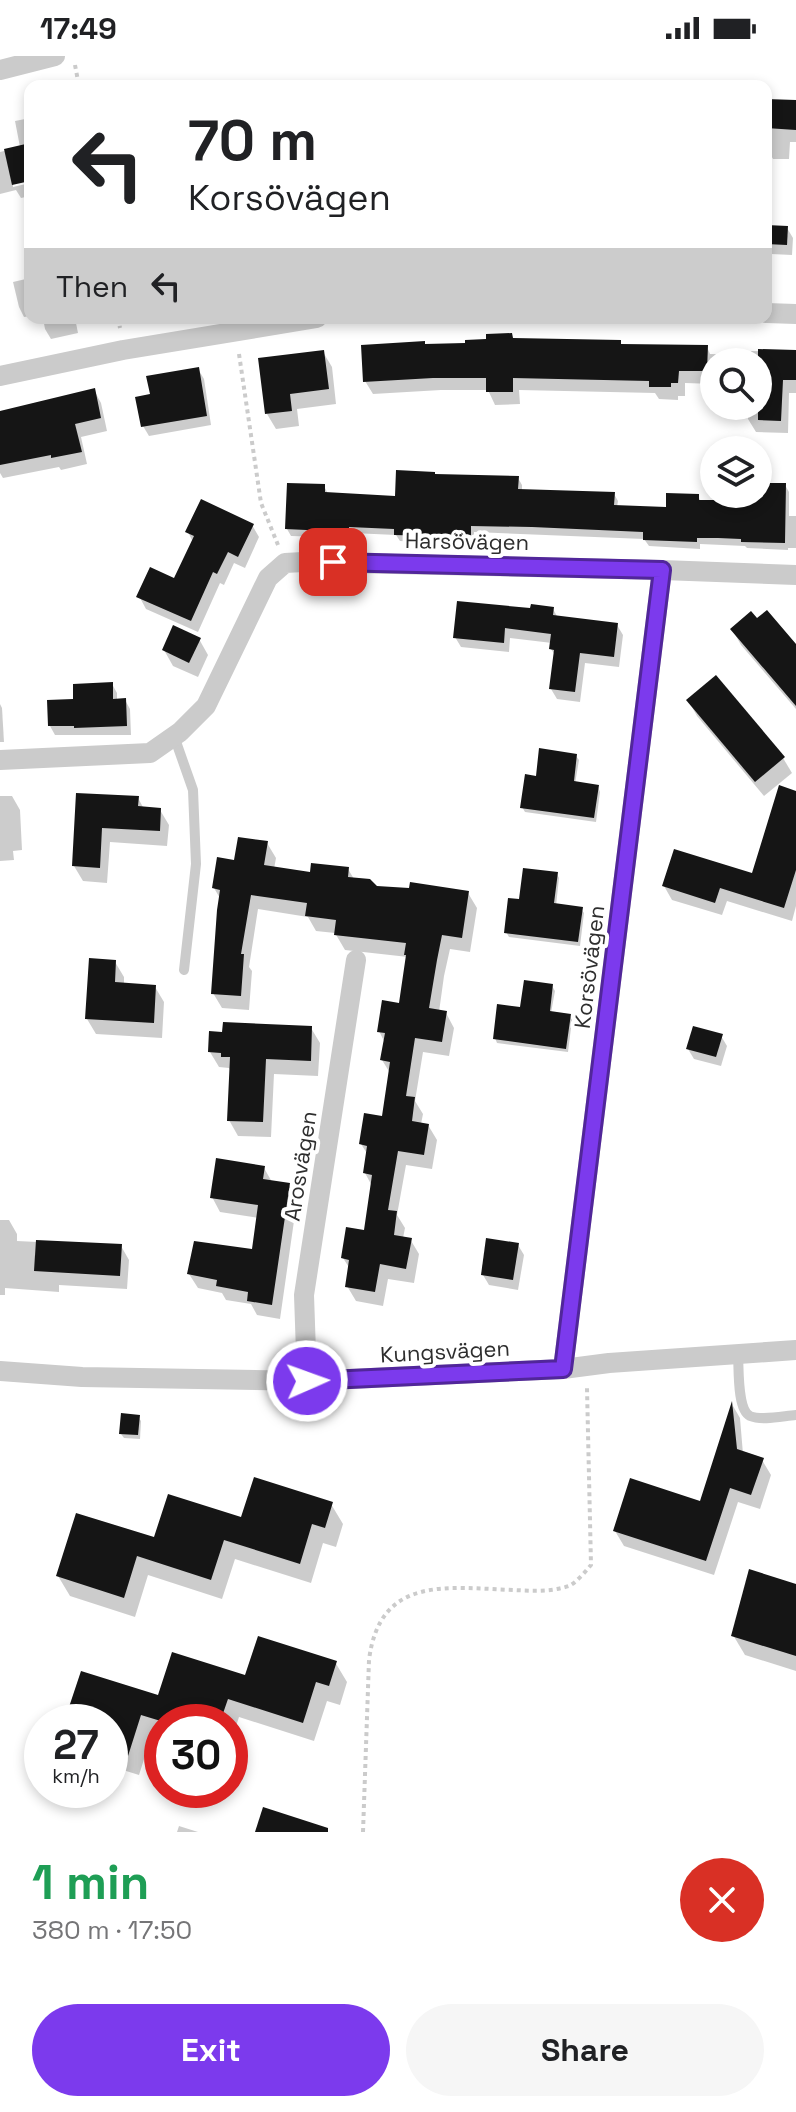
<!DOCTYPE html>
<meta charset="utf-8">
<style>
body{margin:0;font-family:"Space Grotesk",sans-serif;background:#f6f6f6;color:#202124;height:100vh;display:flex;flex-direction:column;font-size:30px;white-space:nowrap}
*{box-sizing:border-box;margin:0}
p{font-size:26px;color:#757577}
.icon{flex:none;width:44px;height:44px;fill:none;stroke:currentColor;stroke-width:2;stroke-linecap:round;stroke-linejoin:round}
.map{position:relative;height:1776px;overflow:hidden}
.sheet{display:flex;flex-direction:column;background:#fff;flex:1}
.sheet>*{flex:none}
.hud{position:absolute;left:24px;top:24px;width:748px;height:244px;border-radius:16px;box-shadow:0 4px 12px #0003;background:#fff;color:#202124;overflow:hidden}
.tools{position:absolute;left:700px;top:292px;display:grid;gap:16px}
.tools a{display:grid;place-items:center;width:72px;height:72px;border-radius:50%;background:#fff;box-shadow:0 4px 12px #0003;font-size:40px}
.speed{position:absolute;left:24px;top:1648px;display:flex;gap:16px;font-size:40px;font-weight:700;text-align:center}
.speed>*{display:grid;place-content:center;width:104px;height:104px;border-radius:50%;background:#fff;box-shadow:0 4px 12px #0003;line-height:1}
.speed small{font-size:20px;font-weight:400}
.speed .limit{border:12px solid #d22;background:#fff;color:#111}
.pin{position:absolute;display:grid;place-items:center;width:68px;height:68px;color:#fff;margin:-34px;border-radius:16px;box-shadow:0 4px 12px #0006}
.me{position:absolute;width:88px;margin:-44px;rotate:88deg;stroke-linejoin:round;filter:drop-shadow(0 0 6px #0008)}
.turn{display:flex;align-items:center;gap:28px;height:168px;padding:0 32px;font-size:36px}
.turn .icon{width:104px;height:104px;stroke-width:2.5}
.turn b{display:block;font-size:56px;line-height:68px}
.then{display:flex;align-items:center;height:76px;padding:0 32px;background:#0003;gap:16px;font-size:30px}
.round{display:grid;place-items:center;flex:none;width:84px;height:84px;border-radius:42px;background:#f6f6f6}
.headline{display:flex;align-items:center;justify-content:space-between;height:136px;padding:0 32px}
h1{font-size:48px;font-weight:600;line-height:60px;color:#1e9e55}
.primary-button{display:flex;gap:16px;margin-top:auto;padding:16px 32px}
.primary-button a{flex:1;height:92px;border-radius:48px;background:#7c3aed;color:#fff;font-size:32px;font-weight:600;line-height:92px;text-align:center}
.primary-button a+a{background:#f6f6f6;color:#202124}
.status{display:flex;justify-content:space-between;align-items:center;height:56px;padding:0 40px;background:#fff;direction:ltr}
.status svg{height:22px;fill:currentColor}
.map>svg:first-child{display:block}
.shadow{fill:#0003}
.building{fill:#151515}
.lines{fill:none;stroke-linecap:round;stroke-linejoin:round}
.path{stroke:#cbcbcb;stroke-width:4;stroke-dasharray:4 4;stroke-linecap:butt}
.service{stroke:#cbcbcb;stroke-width:10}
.minor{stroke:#cbcbcb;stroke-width:20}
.route-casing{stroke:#51269a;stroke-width:20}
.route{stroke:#7c3aed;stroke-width:14}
.labels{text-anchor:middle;stroke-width:8;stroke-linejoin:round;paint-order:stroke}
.street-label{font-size:22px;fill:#2e2e2e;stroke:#fff}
</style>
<div class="status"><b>17:49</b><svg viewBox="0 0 49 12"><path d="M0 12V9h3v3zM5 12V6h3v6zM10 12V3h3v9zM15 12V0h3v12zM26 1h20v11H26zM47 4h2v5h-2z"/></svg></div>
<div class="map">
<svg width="796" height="1776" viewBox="0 0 796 1776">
<rect width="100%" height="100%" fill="#fff"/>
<g class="shadow">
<path d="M768 45 796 46V86H790L789 103H773L766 91Z"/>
<path d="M30 62V123L13 127V131L30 127V140L21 142 16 134 0 138V96L20 91 15 65Z"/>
<path d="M766 171 787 172 793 182 792 199 771 198 770 230H766Z"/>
<path d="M30 222V260L24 261 19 251 13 226Z"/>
<path d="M43 262H75L78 277 51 283 45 273Z"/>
<path d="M514 284 620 286 622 290 707 291 710 298 750 299 751 295 796 296V337H789L788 377 756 376 748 363 749 350H758V306H714V328L685 327V340H678V344L659 343 655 337 519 334 520 348 495 349 488 334H441L373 338 365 325 425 290Z"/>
<path d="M323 296 332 311 336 348 297 353 299 370 276 373 267 358Z"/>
<path d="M198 313 204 323 211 369 149 380 143 370 152 340Z"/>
<path d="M94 334 101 347 107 375 81 381 87 408 61 414 59 411 3 422 0 417V357Z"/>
<path d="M435 420 518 422 522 429V435L614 438 618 445 617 451 667 453 698 440 701 446H744V438H758V429H785L789 436V460H796V492H788V494L747 492 745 490 700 488V493L649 490 644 483 474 476V486L436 485V487L400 485 396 479 352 477V482L291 480 287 473 324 430 328 438 397 442Z"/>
<path d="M252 469 259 481 245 512 234 507 224 529 220 527 198 576 146 553 139 540 174 524 193 486 188 476Z"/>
<path d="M553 553 558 562 617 569 623 579 619 611 585 607 580 646 557 643 551 633 555 599 551 593 552 587 510 582 509 596 461 591 455 581 532 554Z"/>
<path d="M732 573 796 591V653L741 589Z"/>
<path d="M199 583 208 599 198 621 173 610 164 594Z"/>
<path d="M112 628 117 637V644H125L130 653 131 679H55L50 670 75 645Z"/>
<path d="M688 644 783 702 792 717 764 740 697 660Z"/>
<path d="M0 648 2 652 4 686H0Z"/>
<path d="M576 700 579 704 575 728 598 731 600 736 596 766 525 756 522 751 537 722Z"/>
<path d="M796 737V850L792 865 727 845 722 859 672 844 664 830 753 819Z"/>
<path d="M78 739 138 742 144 753 160 754 169 769 167 790 110 786 107 827 83 825 74 810Z"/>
<path d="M0 740H12L20 754 22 794 13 795 14 804 0 805Z"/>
<path d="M267 787 276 802 274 813 312 819 348 813 354 823 376 832 468 837 477 852 470 896 450 893 444 920 439 956 446 957 454 972 449 1000 423 996 415 1045 423 1058 421 1068 428 1069 437 1084 432 1113 406 1109 397 1159 405 1172 403 1182 410 1183 419 1198 414 1227 388 1223 383 1250 356 1245 347 1230 350 1213 343 1202 365 1176 372 1130 365 1117 368 1099 361 1088 383 1062 390 1017 382 1004 385 987 379 975 400 949 408 901 345 894 335 877 316 875 308 861 258 853 249 911 252 915 249 954 222 952 213 937 221 844 214 832 236 806Z"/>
<path d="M557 818 559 822 556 850 581 853 584 857 580 890 509 881 506 876 521 845Z"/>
<path d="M115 906 124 921V929L155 931 164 946 162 982 96 978 87 963Z"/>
<path d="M552 930 555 935 551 957 570 960 572 964 568 996 497 987 495 982 521 953Z"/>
<path d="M311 972 320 987 318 1020 274 1018 271 1081 238 1080 229 1064 232 1016 229 1012 219 1011 210 996Z"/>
<path d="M721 980 727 990 721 1010 694 1003 688 993Z"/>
<path d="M264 1112 272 1126 289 1129 297 1144 280 1263 257 1259 251 1248 226 1244 222 1237 198 1232 189 1218 254 1195 259 1162 220 1156 212 1141Z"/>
<path d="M0 1164H9L17 1178V1185L121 1190 129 1204 127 1233 59 1229V1236L5 1232V1239H0Z"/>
<path d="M518 1189 524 1199 518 1234 489 1229 483 1219Z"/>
<path d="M733 1350 740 1362 743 1398 762 1404 771 1419 760 1453 738 1446 714 1519 624 1490 615 1475 702 1448Z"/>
<path d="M138 1361 141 1365 140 1383 124 1382 121 1378Z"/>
<path d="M331 1448 343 1468 336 1491 323 1487 311 1527 235 1503 222 1543 148 1519 135 1561 70 1540 58 1520 155 1484 242 1463Z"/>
<path d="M796 1530V1615L745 1599 733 1579Z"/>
<path d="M335 1606 347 1626 340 1649 327 1645 314 1685 239 1661 230 1689V1666H162V1681L152 1678 139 1719 110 1710V1666H66L246 1622Z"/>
<path d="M179 1770 198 1776H177Z"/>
</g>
<g class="building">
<path d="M766 43 796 44V74L766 72Z"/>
<path d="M30 87V125L12 129 4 93Z"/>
<path d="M766 169 788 170 787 189 766 188Z"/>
<path d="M512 277 513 282 621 284V288L708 289 707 315H679L678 327H671V331H649V325L513 322V336H486V322H433L363 326 361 289 425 285V288L465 287V284L486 283V278Z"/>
<path d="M758 293 796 294V324H783L781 365 758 364Z"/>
<path d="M324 294 329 333 290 338 292 355 265 358 258 302Z"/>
<path d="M199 311 207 360 141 371 135 341 150 338 146 320Z"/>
<path d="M95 332 101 362 75 368 82 396 51 402V399L0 409V355Z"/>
<path d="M396 414 435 416V418L519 420 518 433 615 436 614 449 666 451V437L699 438V444H742V438H758V427H786L785 487 741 486V483L718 482H697V486L643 484V476L532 471 471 470V479L433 478V480L394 479V473L349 471V476L285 473 287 427 325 428V436L395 440Z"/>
<path d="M201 443 254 468 238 501 228 496 217 518 213 516 191 565 136 541 150 511 174 522 194 480 185 476Z"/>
<path d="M457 545 530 552 531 548 554 551 553 559 618 567 614 601 580 597 575 636 549 633 554 594 549 593 551 578 505 572 504 587 453 582Z"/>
<path d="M767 554 796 588V650L730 573 751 555 757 562Z"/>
<path d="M173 569 201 582 189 607 162 594Z"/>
<path d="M716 619 785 701 755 726 686 644Z"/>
<path d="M113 626V643L126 642 127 670 74 672V670H48L47 644 73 643V628Z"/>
<path d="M539 692 577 698 574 725 599 729 594 762 520 752 525 718 536 720Z"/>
<path d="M779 729 796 735V814L784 852 720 832 715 847 662 830 674 793 752 817Z"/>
<path d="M76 737 139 740 138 750 161 752 160 775 102 772 100 812 72 810Z"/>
<path d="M238 781 268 785 264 809 310 816 311 807 349 811 348 821 370 823 377 830 409 832 410 826 469 835 462 882 442 879 437 904 429 952 447 955 442 986 415 982 406 1040 415 1041 412 1065 429 1068 424 1099 398 1095 388 1154 397 1155 394 1179 412 1182 406 1213 380 1208 375 1236 345 1231 349 1204 341 1202 346 1171 364 1174 372 1119 363 1117 367 1090 359 1088 364 1057 382 1060 390 1006 380 1004 385 977 377 976 382 944 399 947 406 899H404L406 887 334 879 336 864 305 860 307 847 251 839 241 898H244L241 940 211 938 217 854 220 834 212 832 217 801 234 804Z"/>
<path d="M523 812 558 816 554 847 583 851 578 886 504 877 508 842 519 843Z"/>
<path d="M89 902 116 904 115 926 156 929 154 967 85 963Z"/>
<path d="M524 924 553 928 550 955 571 958 566 993 493 983 497 948 520 951Z"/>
<path d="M223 966 312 970 311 1005 266 1003 263 1066 227 1065 230 1001H221V997L208 996 209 975 222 976Z"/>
<path d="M693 970 723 978 716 1001 686 993Z"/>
<path d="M216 1102 265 1110 263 1123 290 1127 272 1249 247 1245 248 1236 216 1230 217 1224 187 1218 194 1185 252 1193 258 1149 210 1142Z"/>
<path d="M486 1182 519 1187 513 1224 481 1219Z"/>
<path d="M36 1184 122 1188 120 1220 34 1215Z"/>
<path d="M732 1345 737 1393 764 1402 751 1439 730 1432 706 1505 613 1475 630 1422 700 1445Z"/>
<path d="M121 1357 140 1359 138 1379 119 1378Z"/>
<path d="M254 1421 333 1446 325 1472 312 1468 300 1508 224 1484 211 1524 137 1500 124 1542 56 1520 76 1457 154 1481 168 1438 241 1461Z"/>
<path d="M749 1513 796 1528V1600L731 1580Z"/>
<path d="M258 1580 337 1605 329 1630 316 1626 303 1667 228 1643 220 1666H164L141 1659 128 1700 110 1694V1666H64L81 1615 158 1639 172 1596 245 1619Z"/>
<path d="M263 1751 328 1772V1776H255Z"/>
</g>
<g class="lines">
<g class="path">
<path d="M75 9 79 30"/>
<path d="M118 262 120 272"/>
<path d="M239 298 261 447 278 489"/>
<path d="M363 1776 369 1604C380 1518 448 1532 514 1534 532 1535 551 1536 569 1530 577 1526 585 1516 591 1509L587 1332"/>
</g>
<g class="service">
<path d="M174 680 193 734 196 808 184 914"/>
<path d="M738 1298C739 1313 737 1354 750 1360 762 1365 783 1360 796 1359"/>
</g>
<g class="minor">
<path d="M0 14 55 0"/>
<path d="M766 257 796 258"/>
<path d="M0 320 123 294 317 262"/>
<path d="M0 704 150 697 180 676 206 650 268 522 285 507 303 506 662 514 796 519"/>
<path d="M563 1313 662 514"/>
<path d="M0 1315 82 1321 307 1325 563 1313 609 1307 796 1294"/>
<path d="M307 1325 304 1239 356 904"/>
</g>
</g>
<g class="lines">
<defs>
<path id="route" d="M307 1325 563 1313 662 514 333 506"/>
</defs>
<use href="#route" class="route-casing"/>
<use href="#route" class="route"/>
</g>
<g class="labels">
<g class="street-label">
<text transform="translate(467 485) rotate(1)" y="8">Harsövägen</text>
<text transform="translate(589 911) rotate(-83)" y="8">Korsövägen</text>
<text transform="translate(300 1110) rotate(-81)" y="8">Arosvägen</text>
<text transform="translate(445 1295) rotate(-3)" y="8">Kungsvägen</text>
</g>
</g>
</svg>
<div class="tools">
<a><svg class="icon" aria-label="search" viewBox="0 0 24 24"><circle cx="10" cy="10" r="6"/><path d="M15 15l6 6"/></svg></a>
<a><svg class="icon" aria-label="layers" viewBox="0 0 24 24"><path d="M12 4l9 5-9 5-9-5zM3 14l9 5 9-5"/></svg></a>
</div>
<div class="speed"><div>27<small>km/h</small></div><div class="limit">30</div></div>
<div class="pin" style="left:333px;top:506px;background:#d93025"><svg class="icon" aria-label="arrive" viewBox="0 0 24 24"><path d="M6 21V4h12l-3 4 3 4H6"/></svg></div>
<svg class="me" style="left:307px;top:1325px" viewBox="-20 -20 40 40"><circle r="17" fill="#7c3aed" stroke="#fff" stroke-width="3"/><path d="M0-11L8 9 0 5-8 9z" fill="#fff"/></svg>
<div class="hud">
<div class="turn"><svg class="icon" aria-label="left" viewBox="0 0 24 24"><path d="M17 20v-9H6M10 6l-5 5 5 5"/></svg><div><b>70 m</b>Korsövägen</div></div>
<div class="then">Then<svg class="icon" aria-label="left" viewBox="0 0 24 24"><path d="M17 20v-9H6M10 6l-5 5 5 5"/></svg></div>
</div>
</div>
<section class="sheet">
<div class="headline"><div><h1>1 min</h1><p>380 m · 17:50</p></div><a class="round" style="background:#d93025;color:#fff"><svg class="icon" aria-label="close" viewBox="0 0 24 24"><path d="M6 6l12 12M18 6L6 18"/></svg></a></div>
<div class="primary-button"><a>Exit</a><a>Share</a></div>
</section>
